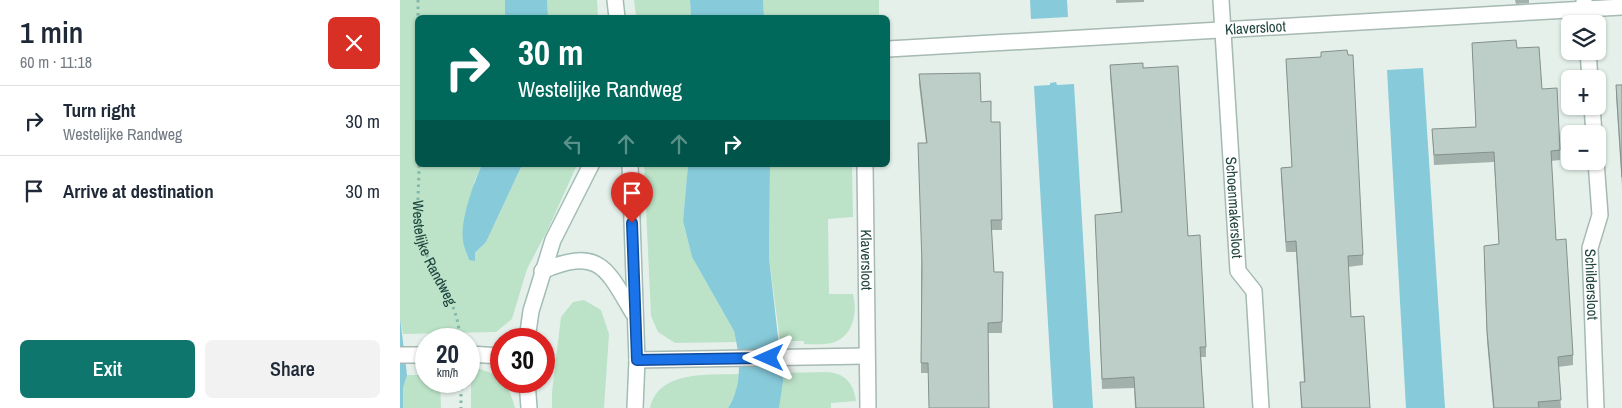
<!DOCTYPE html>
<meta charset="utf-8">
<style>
body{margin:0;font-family:"Archivo Narrow",sans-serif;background:#f2f2f3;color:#1f2937;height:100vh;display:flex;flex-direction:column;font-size:19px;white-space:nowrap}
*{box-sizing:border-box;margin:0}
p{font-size:16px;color:#747a83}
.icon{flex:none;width:28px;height:28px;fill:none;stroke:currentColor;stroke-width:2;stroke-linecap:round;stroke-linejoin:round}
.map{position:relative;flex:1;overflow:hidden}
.side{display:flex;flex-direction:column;background:#fff;width:400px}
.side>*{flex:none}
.hud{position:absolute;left:15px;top:15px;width:475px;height:152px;border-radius:8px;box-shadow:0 1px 4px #0004;background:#00695c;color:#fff;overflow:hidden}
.fabs{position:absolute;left:1161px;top:15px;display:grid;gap:10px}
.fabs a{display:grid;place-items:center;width:45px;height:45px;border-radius:8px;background:#fff;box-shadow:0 1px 4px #0004;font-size:25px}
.speed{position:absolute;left:15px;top:328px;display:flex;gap:10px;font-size:25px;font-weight:700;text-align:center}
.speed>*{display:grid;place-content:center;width:65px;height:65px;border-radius:50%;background:#fff;box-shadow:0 1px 4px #0004;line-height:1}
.speed small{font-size:12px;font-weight:400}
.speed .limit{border:8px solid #d22;background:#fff;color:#111}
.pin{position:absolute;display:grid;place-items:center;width:42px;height:42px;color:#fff;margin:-51px -21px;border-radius:50% 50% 50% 0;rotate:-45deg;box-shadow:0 0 5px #0007}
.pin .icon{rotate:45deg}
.me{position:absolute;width:55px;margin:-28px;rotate:270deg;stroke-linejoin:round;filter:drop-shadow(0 0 4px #0008)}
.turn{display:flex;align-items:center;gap:18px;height:105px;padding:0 20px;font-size:22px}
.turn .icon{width:65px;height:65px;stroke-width:2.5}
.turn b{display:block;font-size:35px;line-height:42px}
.lanes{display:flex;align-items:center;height:48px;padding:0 20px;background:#0003;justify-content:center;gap:25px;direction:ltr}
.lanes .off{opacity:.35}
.round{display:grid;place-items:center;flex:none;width:52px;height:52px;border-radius:8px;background:#f2f2f3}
.overview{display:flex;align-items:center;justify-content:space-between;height:85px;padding:0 20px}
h1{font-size:30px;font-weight:600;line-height:38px}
.action{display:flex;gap:10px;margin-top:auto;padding:10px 20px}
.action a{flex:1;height:58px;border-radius:8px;background:#0f766e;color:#fff;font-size:20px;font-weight:600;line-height:58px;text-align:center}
.action a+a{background:#f2f2f3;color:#1f2937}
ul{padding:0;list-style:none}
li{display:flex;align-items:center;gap:15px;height:70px;padding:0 20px;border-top:1px solid #e0e1e3}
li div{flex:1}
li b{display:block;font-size:19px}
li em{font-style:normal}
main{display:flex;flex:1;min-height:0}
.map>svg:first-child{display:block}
.green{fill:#bce3c8}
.water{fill:#87cada}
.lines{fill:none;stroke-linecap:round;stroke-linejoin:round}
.street-casing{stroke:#a6b9b3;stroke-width:18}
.secondary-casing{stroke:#a2bdb5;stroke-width:18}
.path{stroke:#82b7a9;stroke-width:3;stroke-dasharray:2.5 4;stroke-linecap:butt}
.street{stroke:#fff;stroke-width:15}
.secondary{stroke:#fff;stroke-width:15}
.wall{fill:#a3b1ac}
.building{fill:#bdcec8;stroke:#84908c}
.route-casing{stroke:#114b97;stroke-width:12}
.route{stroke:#1a73e8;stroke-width:9}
.labels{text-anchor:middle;stroke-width:4;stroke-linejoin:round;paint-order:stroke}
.street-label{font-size:15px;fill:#21453d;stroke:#f7fbf9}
</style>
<main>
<section class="side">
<div class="overview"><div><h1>1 min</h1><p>60 m · 11:18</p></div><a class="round" style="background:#d93025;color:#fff"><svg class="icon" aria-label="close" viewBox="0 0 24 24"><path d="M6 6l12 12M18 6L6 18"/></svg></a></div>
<ul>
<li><svg class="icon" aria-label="right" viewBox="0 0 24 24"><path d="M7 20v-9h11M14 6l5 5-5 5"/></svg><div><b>Turn right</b><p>Westelijke Randweg</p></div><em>30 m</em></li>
<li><svg class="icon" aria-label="arrive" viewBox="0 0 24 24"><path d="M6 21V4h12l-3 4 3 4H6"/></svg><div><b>Arrive at destination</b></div><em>30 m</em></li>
</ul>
<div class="action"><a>Exit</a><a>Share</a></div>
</section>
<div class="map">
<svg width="1222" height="408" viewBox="0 0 1222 408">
<rect width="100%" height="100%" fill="#e5f0eb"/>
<g class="green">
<path d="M0 0H105V17L18 18V165H82L74 182 66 251 69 260 86 242 122 165H177L148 229 127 269 112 319 96 332 3 334 0 317Z"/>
<path d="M147 0H197L198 17H148Z"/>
<path d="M234 0H290L291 17H236Z"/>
<path d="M363 0H479V17H364Z"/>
<path d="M244 165H288L283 221 292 257 334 331 337 342 275 343 258 332 251 316Z"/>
<path d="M370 165H450L452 167 453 217 428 219 429 294H453C458 313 453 337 432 343 423 345 413 344 404 344V341H380L369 258Z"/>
<path d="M184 300 201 310 209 334 204 408H152V392L161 317 173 302Z"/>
<path d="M71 367C99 373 108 381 115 408H71Z"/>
<path d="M425 372C444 372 454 383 456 401L431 403V408H379L382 373Z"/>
<path d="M339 374 336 392 328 408H250C258 370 309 375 339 374Z"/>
<path d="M7 375H26V381H40L41 408H3V388Z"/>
</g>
<g class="water">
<path d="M105 0H147L148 17H105Z"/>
<path d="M290 0H363L364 17H291Z"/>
<path d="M630 0H667L668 17 631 19Z"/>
<path d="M1023 68 1045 408H1006L987 70Z"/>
<path d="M656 82 657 85 674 84 693 408H653L634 86 650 85V83Z"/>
<path d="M82 165H122L86 242 75 253V261L69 260C67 254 64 247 63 241 60 221 73 184 82 165Z"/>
<path d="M288 165H370L369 258 383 381 379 408H328C343 385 340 356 334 331L292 257 283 221Z"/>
<path d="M0 317 7 375 3 388V408H0Z"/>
</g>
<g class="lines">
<defs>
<g id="street">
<path id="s2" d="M821 0 838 271 854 291 861 408"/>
<path d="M1184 0 1186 24"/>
<path id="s3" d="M488 49 1222 7"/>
<path d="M1188 51 1190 79"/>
<path d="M1192 106 1194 134"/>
<path id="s4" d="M1196 161 1200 215 1190 248 1196 408"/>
<path id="s5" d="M465 165 468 408"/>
<path d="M69 354 101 356"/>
<path d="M0 355H26"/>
<path d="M237 360 466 356"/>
</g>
<g id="secondary">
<path d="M215 0 217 18"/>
<path d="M230 165 237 360 235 408"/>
<path d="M142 271C199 247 206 267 233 313"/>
<path d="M127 339 131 311 153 240 191 165"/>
<path d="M127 381 129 408"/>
</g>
</defs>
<use href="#street" class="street-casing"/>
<use href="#secondary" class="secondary-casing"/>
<g class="path">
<path d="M18 0V18"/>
<path id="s1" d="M19 165C19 189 15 219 22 242 31 273 56 298 59 331"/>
<path d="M61 381V408"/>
</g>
<use href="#street" class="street"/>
<use href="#secondary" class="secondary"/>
</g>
<g class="wall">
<path d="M716 0H744V2L716 3Z"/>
<path d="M1115 0H1129V3L1116 4Z"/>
<path d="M1072 43 1117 48 1142 89 1160 150V160L1151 161 1156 240 1173 355V365L1158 367 1161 408H1093L1087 341 1084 256 1099 244 1094 162 1034 165 1032 129 1076 127Z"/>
<path d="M886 59 963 255V265L948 267 951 317 964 316 970 408H901L900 382H904L896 252H886L881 178V168L892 167Z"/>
<path d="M710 65 743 68 788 236 806 347V357H801L804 408H735L734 388 702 389 695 215 721 212 710 75Z"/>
<path d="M519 74 581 102 591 122H600L602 230H591L594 272H603L602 333H588L528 373H521V273L526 143 519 84Z"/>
<path d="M1216 85H1222V187L1216 96Z"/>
</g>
<g class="building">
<path d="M1116 40 1117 48 1139 47 1142 89 1157 88 1160 150 1151 151 1156 240 1166 239 1173 355 1158 357 1161 400 1138 402 1139 408H1094L1087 331 1084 246 1099 244 1094 152 1034 155 1032 129 1076 127 1072 43Z"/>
<path d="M947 50 948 55H953L963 255 948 256 951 317 964 316 970 408H902L900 382H905L896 241 886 242 881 168 892 167 886 59 921 57V52Z"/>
<path d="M743 63V68L778 66 788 236 800 235 806 347H800L804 408H736L734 377 702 379 695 215 722 212 710 65Z"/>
<path d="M580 73 581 102 591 101V122H600L602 220H591L594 272H603L602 322 588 323 589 408H529L528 363H521L522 264 518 143H527L519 74Z"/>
<path d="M1216 85H1222V177Z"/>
</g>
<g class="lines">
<defs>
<path id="route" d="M232 223 237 360 369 358"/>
</defs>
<use href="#route" class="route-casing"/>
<use href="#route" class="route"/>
</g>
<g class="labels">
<g class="street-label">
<text dy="5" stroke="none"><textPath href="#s3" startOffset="368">Klaversloot</textPath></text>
<text dy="5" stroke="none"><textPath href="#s2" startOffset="208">Schoenmakersloot</textPath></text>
<text dy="5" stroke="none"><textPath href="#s1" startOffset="91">Westelijke Randweg</textPath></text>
<text dy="5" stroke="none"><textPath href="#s5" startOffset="95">Klaversloot</textPath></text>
<text dy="5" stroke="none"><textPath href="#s4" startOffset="125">Schildersloot</textPath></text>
</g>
</g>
</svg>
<div class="fabs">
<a><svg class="icon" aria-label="layers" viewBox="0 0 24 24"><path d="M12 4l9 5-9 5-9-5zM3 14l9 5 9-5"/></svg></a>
<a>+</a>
<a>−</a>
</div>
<div class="speed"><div>20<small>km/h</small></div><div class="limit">30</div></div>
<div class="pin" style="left:232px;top:223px;background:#d93025"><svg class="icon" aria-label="arrive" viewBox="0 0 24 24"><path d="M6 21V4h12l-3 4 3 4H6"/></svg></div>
<svg class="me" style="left:369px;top:358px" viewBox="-20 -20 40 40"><path d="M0-17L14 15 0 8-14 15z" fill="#1a73e8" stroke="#fff" stroke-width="4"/></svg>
<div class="hud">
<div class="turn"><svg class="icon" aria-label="right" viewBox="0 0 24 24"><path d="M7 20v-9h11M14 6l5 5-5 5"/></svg><div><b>30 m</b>Westelijke Randweg</div></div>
<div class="lanes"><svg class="icon off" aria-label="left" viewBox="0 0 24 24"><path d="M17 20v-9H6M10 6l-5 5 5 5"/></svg><svg class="icon off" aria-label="ahead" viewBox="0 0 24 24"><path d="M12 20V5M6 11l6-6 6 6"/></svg><svg class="icon off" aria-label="ahead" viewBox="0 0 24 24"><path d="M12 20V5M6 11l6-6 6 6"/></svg><svg class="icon" aria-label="right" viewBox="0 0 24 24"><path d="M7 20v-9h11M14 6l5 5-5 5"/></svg></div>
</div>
</div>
</main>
